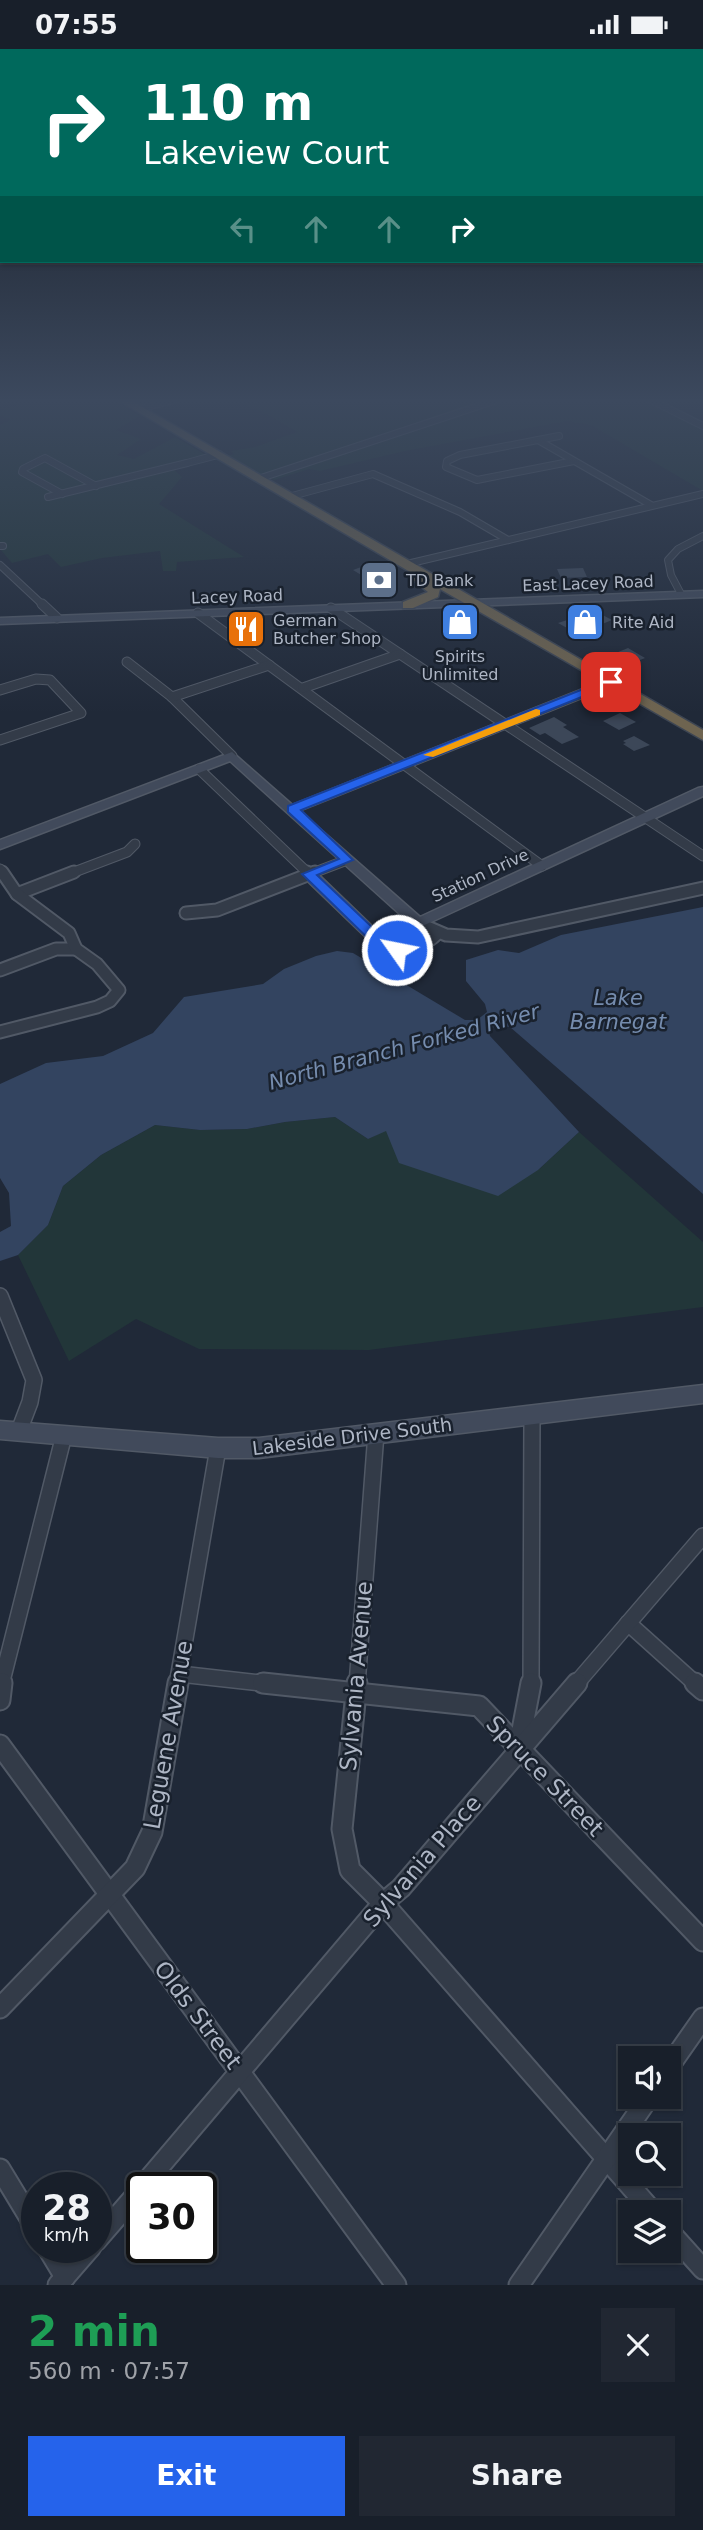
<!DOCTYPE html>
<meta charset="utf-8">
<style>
body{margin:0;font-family:"DejaVu Sans",sans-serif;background:#212732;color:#f1f3f6;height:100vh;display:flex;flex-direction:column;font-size:26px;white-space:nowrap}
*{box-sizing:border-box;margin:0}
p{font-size:23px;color:#9fa2a8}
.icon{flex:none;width:38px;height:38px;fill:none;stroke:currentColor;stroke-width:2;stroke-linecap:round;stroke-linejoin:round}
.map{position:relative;height:2236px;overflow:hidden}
.details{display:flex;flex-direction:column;background:#181f2a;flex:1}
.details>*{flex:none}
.hud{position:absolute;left:0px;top:0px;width:704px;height:214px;box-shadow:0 2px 5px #0004,0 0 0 2px #363d47;background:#00695c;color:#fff;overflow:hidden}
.controls{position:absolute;left:618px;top:1997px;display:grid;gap:14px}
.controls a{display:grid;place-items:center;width:63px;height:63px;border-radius:0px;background:#181f2a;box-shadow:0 2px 5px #0004,0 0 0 2px #363d47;font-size:35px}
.speed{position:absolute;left:21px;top:2123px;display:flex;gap:14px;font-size:35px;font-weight:700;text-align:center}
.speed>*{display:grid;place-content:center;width:91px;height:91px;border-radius:50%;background:#181f2a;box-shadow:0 2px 5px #0004,0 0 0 2px #363d47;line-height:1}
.speed small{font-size:18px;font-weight:400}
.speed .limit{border:4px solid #111;border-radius:10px;background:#fff;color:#111}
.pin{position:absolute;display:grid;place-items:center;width:60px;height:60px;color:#fff;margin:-30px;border-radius:14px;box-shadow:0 4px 10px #0006}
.me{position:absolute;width:77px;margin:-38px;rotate:303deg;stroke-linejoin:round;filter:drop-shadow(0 0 5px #0008)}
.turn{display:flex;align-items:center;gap:24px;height:147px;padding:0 28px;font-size:32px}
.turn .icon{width:91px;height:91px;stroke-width:2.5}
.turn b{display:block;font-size:49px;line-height:60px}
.lanes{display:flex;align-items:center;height:66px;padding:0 28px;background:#0003;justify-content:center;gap:35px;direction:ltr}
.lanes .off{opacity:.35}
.round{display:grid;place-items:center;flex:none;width:74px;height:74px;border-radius:0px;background:#212732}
.head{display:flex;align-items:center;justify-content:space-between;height:119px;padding:0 28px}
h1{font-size:42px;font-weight:700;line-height:52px;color:#1e9e55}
.cta{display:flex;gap:14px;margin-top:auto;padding:14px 28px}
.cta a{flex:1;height:80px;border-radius:0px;background:#2563eb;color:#fff;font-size:28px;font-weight:700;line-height:80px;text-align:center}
.cta a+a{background:#212732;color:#f1f3f6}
.status{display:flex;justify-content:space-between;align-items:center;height:49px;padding:0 35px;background:#181f2a;direction:ltr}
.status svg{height:19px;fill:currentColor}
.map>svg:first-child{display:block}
.green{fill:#223639}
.water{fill:#334460}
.building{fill:#3c4758}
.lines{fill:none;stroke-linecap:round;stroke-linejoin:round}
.street-far4-casing{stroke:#515966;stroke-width:8}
.street-far3-casing{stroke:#515966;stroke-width:11}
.street-far2-casing{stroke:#515966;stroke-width:15}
.street-far1-casing{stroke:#515966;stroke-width:18}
.street-casing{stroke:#515966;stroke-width:23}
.secondary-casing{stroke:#515966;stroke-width:3}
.highway-casing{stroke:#3e4653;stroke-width:3}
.street-far4{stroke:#333b48;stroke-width:6}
.street-far3{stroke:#333b48;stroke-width:9}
.street-far2{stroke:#333b48;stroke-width:11}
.street-far1{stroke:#333b48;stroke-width:15}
.street{stroke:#333b48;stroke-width:19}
.secondary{fill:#414a5b;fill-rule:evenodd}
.highway{fill:#6e6450;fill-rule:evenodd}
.route{fill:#2563eb;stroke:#184099;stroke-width:2}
.slow{fill:#f59e0b}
.labels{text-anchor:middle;stroke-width:5;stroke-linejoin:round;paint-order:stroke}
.far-poi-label{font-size:16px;fill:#aeb6c5;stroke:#19212d;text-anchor:start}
.far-street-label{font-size:16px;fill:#aeb6c5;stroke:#19212d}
.street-label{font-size:19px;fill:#aeb6c5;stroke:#19212d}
.water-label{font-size:21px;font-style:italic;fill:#758cae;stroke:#19212d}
.near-street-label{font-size:23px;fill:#aeb6c5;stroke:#19212d}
</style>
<div class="status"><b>07:55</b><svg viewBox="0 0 49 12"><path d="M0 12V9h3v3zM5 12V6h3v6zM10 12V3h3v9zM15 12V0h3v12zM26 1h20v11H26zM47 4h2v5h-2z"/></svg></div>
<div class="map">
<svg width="703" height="2236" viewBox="0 0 703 2236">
<rect width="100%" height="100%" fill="#202938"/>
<g class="green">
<path d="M40 351H112L140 367 116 381 141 390 117 406 134 410 175 388 213 410 173 420 182 428 159 455 244 508 177 513 176 522H163L160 502 102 509 61 518 48 505 12 514 0 500V376L10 371 0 366V361Z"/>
<path d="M234 351H631L666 358 703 376V442L591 376 567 372 405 402 320 422 309 420 274 431 270 428 261 429 224 408 234 405 231 402 255 398 297 383 269 366Z"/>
<path d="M335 1068 368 1090 386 1081 538 1121 579 1083 703 1193V1258L369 1301 199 1300 136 1270 69 1312 18 1206 48 1176 63 1137 101 1106 155 1076 200 1081 247 1080 285 1073Z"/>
</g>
<path class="water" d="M703 858V1145L510 978 498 977 488 980 490 987 579 1083 538 1121 498 1147 399 1114 386 1082 368 1090 335 1068 285 1073 247 1080 200 1081 155 1076 101 1106 63 1137 48 1176 18 1206 0 1212V1183L11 1177 9 1144 0 1129V1035L46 1014 103 1007 153 984 184 948 263 935 284 920 316 907 337 902 353 904 465 971H477L487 963 485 955 466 932V911L498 901 519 904 561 886Z"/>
<g class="building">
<path d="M364 517 376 524 389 531 376 535 353 521Z"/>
<path d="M583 519 587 528 561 529 557 520Z"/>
<path d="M595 562 612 571 578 585 558 574Z"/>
<path d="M628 599 645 609 628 616 611 606Z"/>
<path d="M620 664 636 673 619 681 603 672Z"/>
<path d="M554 668 567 676 563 678 579 688 562 695 545 684 540 686 529 679Z"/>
<path d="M634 687 650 696 634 702 623 695 626 694 623 692Z"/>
</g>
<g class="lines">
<defs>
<g id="street-far4">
<path d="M651 351 703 377"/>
<path d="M139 360 174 351"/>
<path d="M538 391 559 387"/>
<path d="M214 407 187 414 219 405"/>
<path d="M574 412 477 431 446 418 447 412 460 406 538 391 651 456"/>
<path d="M261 429 497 351"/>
<path d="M62 445 22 423 23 420 45 409 96 437"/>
<path d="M292 447 373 425 460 463 508 491"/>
<path d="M48 448 187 414"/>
<path d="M0 497H3"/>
<path d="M407 515 703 445"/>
<path d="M0 516 44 557"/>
<path d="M681 545 671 526 668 511 678 500 703 487"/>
</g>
<g id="street-far3">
<path d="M42 555 57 569"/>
<path d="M331 559 703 807"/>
<path d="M198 564 542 817"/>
<path d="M127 613 172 648 232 707"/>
<path d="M303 639 400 605"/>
<path d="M0 641 36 630 50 631 81 664 0 691"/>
<path d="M172 648 269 616"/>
<path d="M199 720 309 825"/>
<path d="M293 760 611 633"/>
<path d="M0 820 4 825"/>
<path d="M69 825 127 803 135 795"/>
<path d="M310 825 347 811"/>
</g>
<g id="street-far2">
<path d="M307 823 387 900C406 902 423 899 437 885"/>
<path d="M17 845 74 823"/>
<path d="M186 864 217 861 315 823"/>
<path d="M418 874 446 886 478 888 703 839"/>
<path d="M0 921 56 900H76"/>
<path d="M0 983 97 958 110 952 119 941 97 915 76 900 69 884 17 845 2 823"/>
</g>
<g id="street-far1">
<path d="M0 1247 34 1331 30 1353 19 1382"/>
<path d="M628 1574 697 1636"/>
<path d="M180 1625 279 1636"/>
<path d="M1 1636 64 1386"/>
<path d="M177 1636 218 1399"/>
<path d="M357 1636 376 1384"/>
<path d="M531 1636 532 1365"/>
<path d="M575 1636 703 1487"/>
</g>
<g id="street">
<path d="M263 1634 479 1657 703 1892"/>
<path d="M357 1634 342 1780 350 1821 383 1854 653 2163"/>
<path d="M695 1634 703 1641"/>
<path d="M0 1651 2 1634"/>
<path d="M0 1696 396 2236"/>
<path d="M519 1697 531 1634"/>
<path d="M0 1959 135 1819 152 1783 178 1634"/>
<path d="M668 2019 703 1969"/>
<path d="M0 2120 37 2181"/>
<path d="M142 2138 383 1854 401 1839 577 1634"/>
<path d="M668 2181 703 2220"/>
<path d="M96 2192 142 2139"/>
<path d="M47 2198 65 2228"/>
<path d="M58 2236 91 2198"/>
<path d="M519 2236 649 2048"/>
</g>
<g id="secondary">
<path d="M703 542V548L0 575V569Z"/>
<path d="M232 703 420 868 698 739 703 738V747L418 879 413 877 230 712 0 800V791Z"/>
<path d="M703 1336V1354L259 1409H218L0 1390V1372L218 1389H259Z"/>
</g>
<path id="highway" d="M118 351H130L703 681V691L440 540 438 548 413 559H403V553L428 543 412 530 417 527Z"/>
</defs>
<use href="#street-far4" class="street-far4-casing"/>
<use href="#street-far3" class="street-far3-casing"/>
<use href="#street-far2" class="street-far2-casing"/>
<use href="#street-far1" class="street-far1-casing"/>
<use href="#street" class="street-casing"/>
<use href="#secondary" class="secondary-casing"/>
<use href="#highway" class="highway-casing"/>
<use href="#street-far4" class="street-far4"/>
<use href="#street-far3" class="street-far3"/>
<use href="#street-far2" class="street-far2"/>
<use href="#street-far1" class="street-far1"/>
<use href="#street" class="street"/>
<use href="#secondary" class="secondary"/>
<use href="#highway" class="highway"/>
</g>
<linearGradient id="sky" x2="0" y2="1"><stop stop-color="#12171f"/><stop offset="0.53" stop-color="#3c495e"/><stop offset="1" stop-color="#3c495e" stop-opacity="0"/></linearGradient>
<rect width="703" height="664" fill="url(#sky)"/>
<path class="route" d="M611 629 614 630V635L301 761 353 811 317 826 391 896 402 898V905L382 903 302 825 339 810 288 763V757Z"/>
<path class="slow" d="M536 660 540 661V666L433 708 423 706Z"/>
<defs>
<symbol id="bank-square" viewBox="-11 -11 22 22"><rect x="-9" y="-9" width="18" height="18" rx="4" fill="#5c6f8a" stroke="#19212d"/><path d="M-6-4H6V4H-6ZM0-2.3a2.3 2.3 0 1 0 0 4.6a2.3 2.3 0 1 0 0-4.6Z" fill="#fff"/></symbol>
<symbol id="shop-square" viewBox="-11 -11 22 22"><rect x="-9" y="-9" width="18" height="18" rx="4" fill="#3f7fe0" stroke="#19212d"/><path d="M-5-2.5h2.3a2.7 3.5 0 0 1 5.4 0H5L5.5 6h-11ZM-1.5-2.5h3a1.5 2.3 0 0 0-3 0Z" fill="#fff"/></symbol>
<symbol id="restaurant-square" viewBox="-11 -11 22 22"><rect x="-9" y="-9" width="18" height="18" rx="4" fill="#e8710a" stroke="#19212d"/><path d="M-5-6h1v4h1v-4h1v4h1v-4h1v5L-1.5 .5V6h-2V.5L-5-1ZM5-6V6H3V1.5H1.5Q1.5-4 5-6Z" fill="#fff"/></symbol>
</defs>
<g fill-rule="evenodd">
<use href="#bank-square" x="357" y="509" width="44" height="44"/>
<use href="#shop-square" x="438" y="551" width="44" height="44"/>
<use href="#shop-square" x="563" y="551" width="44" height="44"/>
<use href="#restaurant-square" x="224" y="558" width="44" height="44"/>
</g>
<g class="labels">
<g class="far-poi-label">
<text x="406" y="537">TD Bank</text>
<text x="273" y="577">German<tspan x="273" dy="18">Butcher Shop</tspan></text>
<text x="612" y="579">Rite Aid</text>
<text x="460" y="613" text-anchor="middle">Spirits<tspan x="460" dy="18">Unlimited</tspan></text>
</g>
<g class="far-street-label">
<text transform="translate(588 534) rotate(-2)" y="6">East Lacey Road</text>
<text transform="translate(237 547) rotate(-2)" y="6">Lacey Road</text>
<text transform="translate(480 826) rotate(-25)" y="6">Station Drive</text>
</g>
<g class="street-label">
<text transform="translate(352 1387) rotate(-7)" y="7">Lakeside Drive South</text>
</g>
<g class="water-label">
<text x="618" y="956">Lake<tspan x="618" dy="24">Barnegat</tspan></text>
<text transform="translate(404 998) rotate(-15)" y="7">North Branch Forked River</text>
</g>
<g class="near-street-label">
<text transform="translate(356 1627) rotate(-85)" y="8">Sylvania Avenue</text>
<text transform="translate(168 1686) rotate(-80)" y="8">Leguene Avenue</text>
<text transform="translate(545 1727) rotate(46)" y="8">Spruce Street</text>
<text transform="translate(422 1812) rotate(-49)" y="8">Sylvania Place</text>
<text transform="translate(198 1966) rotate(53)" y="8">Olds Street</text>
</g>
</g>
</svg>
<div class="controls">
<a><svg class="icon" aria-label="sound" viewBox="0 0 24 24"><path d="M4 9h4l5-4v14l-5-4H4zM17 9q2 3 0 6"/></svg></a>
<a><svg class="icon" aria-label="search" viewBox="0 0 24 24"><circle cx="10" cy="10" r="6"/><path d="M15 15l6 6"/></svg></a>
<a><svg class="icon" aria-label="layers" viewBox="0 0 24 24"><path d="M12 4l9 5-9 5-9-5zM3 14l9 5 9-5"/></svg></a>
</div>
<div class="speed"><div>28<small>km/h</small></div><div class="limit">30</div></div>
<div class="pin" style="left:611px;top:633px;background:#d93025"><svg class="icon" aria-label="arrive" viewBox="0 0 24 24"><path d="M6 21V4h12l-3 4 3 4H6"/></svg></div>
<svg class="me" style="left:397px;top:901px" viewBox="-20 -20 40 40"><circle r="17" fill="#2563eb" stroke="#fff" stroke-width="3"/><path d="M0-11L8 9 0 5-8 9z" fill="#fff"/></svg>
<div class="hud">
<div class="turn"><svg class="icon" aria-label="right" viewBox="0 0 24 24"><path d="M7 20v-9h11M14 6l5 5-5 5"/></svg><div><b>110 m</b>Lakeview Court</div></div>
<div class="lanes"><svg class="icon off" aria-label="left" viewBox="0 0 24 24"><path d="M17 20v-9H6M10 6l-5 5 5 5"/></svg><svg class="icon off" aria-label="ahead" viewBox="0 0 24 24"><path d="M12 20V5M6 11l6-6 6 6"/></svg><svg class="icon off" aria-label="ahead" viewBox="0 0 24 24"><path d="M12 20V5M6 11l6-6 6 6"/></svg><svg class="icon" aria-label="right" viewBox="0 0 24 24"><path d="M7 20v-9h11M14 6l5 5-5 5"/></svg></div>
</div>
</div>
<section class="details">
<div class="head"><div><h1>2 min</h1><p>560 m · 07:57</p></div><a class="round"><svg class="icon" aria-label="close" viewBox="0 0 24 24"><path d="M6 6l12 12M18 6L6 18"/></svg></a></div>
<div class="cta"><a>Exit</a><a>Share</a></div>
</section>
